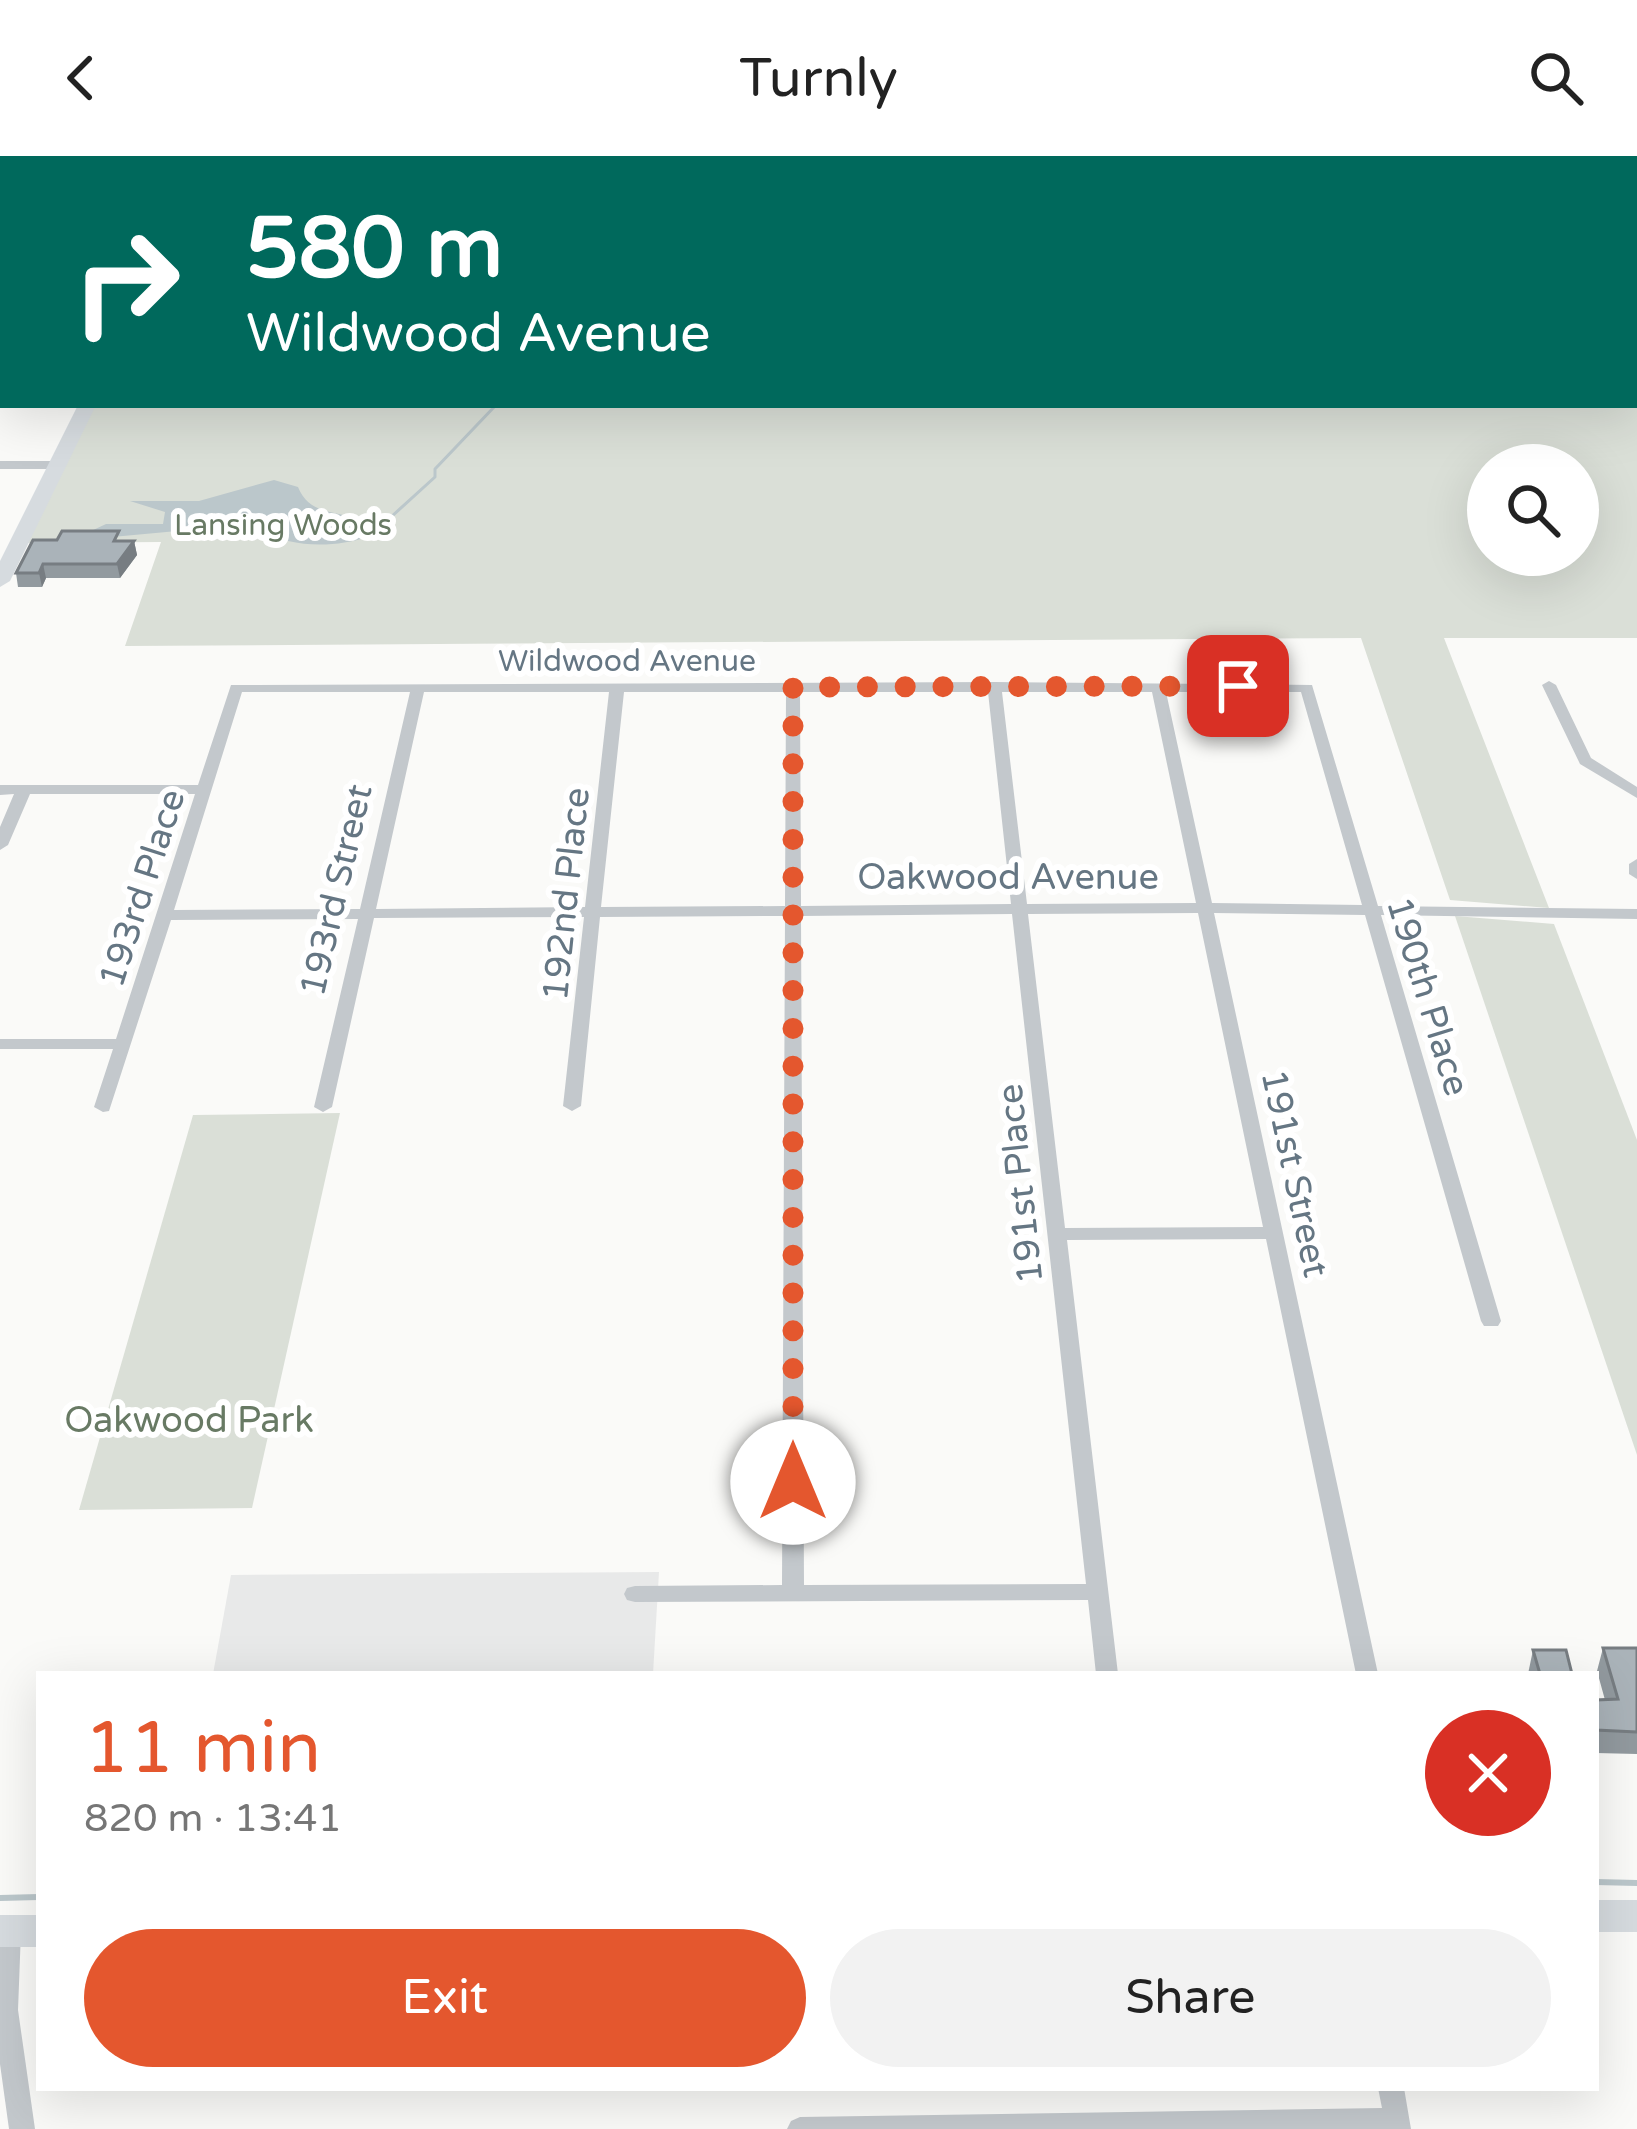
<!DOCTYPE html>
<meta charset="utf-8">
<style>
body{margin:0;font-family:"Varela Round",sans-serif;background:#f2f2f2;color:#222;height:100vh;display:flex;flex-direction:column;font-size:45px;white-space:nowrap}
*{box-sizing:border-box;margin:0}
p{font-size:39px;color:#767676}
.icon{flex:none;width:66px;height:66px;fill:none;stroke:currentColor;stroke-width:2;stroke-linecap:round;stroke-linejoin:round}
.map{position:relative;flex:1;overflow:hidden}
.drawer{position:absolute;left:36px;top:1515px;width:1563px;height:420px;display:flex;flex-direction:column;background:#fff;border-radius:0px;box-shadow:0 12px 48px #0002}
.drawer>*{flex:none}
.banner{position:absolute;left:0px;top:0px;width:1638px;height:252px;box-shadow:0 12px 48px #0002;background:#00695c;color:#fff;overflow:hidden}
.fabs{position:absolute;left:1467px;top:288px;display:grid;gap:24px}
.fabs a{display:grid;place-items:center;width:132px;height:132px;border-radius:50%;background:#fff;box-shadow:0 12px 48px #0002;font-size:60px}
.pin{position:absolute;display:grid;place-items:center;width:102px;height:102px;color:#fff;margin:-51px;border-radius:24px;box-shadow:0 6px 18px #0006}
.me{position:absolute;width:132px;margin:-66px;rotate:0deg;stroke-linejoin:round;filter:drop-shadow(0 0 9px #0008)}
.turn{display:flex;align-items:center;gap:42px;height:252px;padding:0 48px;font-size:54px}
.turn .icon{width:156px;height:156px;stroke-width:2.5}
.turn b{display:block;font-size:84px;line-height:102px}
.round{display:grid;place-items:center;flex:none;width:126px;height:126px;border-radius:63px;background:#f2f2f2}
.summary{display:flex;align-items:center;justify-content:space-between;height:204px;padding:0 48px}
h1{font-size:72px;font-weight:600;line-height:90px;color:#e4572e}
.button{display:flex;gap:24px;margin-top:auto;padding:24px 48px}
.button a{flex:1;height:138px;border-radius:72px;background:#e4572e;color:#fff;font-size:48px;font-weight:600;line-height:138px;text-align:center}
.button a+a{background:#f2f2f2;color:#222}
header{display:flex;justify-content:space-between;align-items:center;height:156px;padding:0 48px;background:#fff;font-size:54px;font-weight:600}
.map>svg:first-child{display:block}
.built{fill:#e8e9e9}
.green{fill:#dadfd7;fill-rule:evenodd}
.water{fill:#bbc7cb}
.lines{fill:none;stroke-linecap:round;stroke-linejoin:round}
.stream-far1{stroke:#bbc7cb;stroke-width:3}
.stream{stroke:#bbc7cb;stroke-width:6}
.minor{fill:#c3c8cc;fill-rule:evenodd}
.secondary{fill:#d6dbdf;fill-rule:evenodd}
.wall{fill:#929a9f}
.shaded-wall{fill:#777d82}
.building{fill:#aab3b9;stroke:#777d82;stroke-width:3}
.route{stroke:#e4572e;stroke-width:21;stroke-dasharray:0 37.8}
.labels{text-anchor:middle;stroke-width:12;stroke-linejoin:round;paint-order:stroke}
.far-park-label{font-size:30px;fill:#687a64;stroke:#fff}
.far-street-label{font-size:30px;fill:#657683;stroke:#fff}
.street-label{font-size:36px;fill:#657683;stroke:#fff}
.park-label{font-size:36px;fill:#687a64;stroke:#fff}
</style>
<header><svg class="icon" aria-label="back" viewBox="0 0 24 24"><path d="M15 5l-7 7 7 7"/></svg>Turnly<svg class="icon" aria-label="search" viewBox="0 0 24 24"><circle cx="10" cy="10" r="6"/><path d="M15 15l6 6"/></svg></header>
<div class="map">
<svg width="1637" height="1973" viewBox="0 0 1637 1973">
<rect width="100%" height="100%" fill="#fafaf8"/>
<path class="built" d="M659 1416 653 1518H213L231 1419Z"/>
<g class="green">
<path d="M226 0H1637V482H1444L1549 752 1450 744 1361 482 125 490 161 386 27 387 94 249H1635V3ZM1488 309H1578V399H1488Z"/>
<path d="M1455 760 1554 768 1637 984V1299Z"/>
<path d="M340 957 252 1352 79 1354 193 959Z"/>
</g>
<path class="water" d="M274 324 298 331C311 363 343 353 371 368L367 381C335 392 290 392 260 374L264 367 112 381 89 376 106 368H163L165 356 130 345H199Z"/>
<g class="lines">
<g class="stream-far1">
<path d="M640 0 661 3"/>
<path d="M369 375H391V361L435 321V313L496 249"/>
</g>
<g class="stream">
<path d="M1596 1726 1637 1727"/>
<path d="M0 1742 39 1741"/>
</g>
<g class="minor">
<rect x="0" y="106" width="3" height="6"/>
<path d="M3 222V235L0 236V223Z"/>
<path d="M0 305H57L63 309 57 313H0Z"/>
<path d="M1549 525 1556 529 1591 602 1637 631V642L1580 608 1542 529Z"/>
<path d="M994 526 1312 529 1378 750 1637 753V763L1381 759 1501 1165 1498 1170H1484L1481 1165 1365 759 1214 757 1378 1518H1356L1266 1083 1067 1084 1118 1518H1096L1088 1444 635 1446 627 1444 624 1438 627 1432 635 1430 782 1429 785 760 600 761 581 950 572 955 563 950 584 761 374 762 332 951 323 956 314 951 358 763 171 764 109 955 103 956 94 951 113 893H0V883H116L195 638H30L8 689 0 694V671L14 638 0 639V629H198L231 529ZM242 536H410L360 753 174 754ZM424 536H609L585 751 376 753ZM624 536H786L785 750 601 751ZM800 536H988L1011 748 801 750ZM1002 536H1152L1196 747 1027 748ZM1166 536H1301L1362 749 1212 747ZM1198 757 1263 1071 1065 1072 1028 758ZM1012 758 1086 1428 804 1429 801 760Z"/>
<path d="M1637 703V723L1629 718V708Z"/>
<path d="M9 1765 18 1768 21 1775 18 1854 35 1973H9L0 1908V1768Z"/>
<path d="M1378 1932H1404L1411 1973H787L791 1965 800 1961 1382 1952Z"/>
</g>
<g class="secondary">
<path d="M78 249H96L10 425 0 431V405Z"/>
<rect x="1596" y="1744" width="41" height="32"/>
<rect x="0" y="1759" width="39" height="32"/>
</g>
</g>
<g class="wall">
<path d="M120 385H134L137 399 120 422H46L42 431H18L16 417Z"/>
<path d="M1603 1492H1637V1598L1596 1597V1544H1605L1597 1515Z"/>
<path d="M1533 1494 1572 1518H1528Z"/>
</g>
<g class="shaded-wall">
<path d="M134 385 137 399 120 422 117 408Z"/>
<path d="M43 408 46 422 42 431 39 417Z"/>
</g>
<g class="building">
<path d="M62 375H119L114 385H134L117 408H43L39 417H16L33 384H57Z"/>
<path d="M1603 1492H1637V1576L1596 1574V1544L1618 1543Z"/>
<path d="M1533 1494H1566L1572 1518H1540Z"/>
</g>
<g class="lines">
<path class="route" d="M793 1326V531L1238 530"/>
</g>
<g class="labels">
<g class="far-park-label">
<text x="283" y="379">Lansing Woods</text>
</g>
<g class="far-street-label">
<text x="627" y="515">Wildwood Avenue</text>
</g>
<g class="street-label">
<text x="1008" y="733">Oakwood Avenue</text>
<text transform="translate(141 732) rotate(-72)" y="13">193rd Place</text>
<text transform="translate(335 734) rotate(-77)" y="13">193rd Street</text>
<text transform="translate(565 738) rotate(-84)" y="13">192nd Place</text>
<text transform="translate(1429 840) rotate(73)" y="13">190th Place</text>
<text transform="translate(1296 1017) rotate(78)" y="13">191st Street</text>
<text transform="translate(1019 1028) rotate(-96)" y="13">191st Place</text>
</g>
<g class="park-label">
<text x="189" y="1276">Oakwood Park</text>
</g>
</g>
</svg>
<div class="fabs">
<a><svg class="icon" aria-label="search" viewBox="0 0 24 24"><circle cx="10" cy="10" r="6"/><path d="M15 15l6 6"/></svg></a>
</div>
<div class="pin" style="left:1238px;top:530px;background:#d93025"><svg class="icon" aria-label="arrive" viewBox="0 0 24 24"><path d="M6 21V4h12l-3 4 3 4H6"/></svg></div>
<svg class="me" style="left:793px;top:1326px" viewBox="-20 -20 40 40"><circle r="19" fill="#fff"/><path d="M0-13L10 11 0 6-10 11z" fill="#e4572e"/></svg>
<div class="banner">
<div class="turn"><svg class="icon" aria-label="right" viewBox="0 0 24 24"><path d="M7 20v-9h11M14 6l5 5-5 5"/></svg><div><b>580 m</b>Wildwood Avenue</div></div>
</div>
<section class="drawer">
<div class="summary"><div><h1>11 min</h1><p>820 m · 13:41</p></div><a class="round" style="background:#d93025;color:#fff"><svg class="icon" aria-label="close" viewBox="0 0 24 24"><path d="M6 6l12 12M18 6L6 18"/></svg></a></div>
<div class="button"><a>Exit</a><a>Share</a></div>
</section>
</div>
